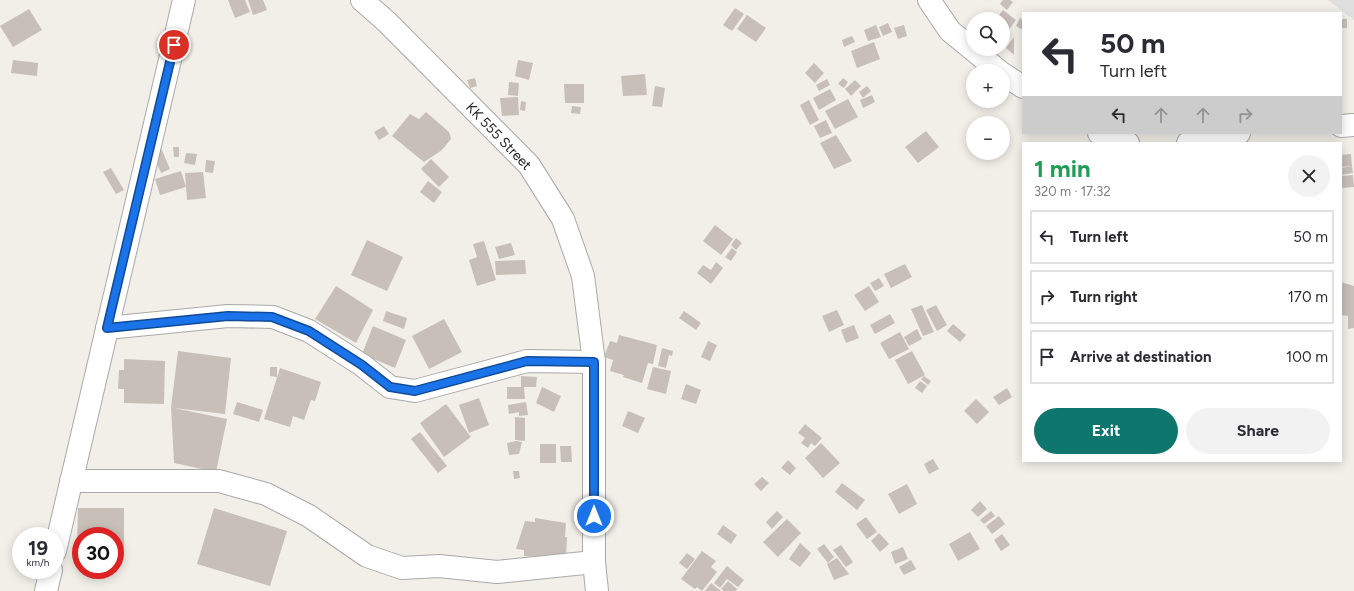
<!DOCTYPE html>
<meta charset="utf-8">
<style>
body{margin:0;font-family:Figtree,sans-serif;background:#f2f2f3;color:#2b2b33;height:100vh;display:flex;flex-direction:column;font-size:15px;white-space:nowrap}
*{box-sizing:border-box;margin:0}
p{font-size:13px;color:#7c7c81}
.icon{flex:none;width:22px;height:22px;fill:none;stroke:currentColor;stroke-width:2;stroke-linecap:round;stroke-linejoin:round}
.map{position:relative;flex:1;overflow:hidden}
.details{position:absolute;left:1022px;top:142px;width:320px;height:320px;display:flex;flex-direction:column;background:#fff;border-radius:0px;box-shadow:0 2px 10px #0003}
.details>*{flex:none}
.banner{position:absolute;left:1022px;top:12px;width:320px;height:122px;border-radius:0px;box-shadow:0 2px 10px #0003;background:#fff;color:#2b2b33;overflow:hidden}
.tools{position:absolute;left:966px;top:12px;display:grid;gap:8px}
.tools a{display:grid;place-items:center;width:44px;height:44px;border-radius:50%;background:#fff;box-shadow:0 2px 10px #0003;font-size:20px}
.speed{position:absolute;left:12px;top:527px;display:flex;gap:8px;font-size:20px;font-weight:700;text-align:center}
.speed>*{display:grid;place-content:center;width:52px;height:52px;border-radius:50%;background:#fff;box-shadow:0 2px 10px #0003;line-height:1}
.speed small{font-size:10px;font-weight:400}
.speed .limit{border:6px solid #d22;background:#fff;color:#111}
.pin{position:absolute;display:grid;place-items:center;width:34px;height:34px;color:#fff;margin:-17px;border:2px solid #fff;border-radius:50%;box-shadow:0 1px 4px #0007}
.me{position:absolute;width:44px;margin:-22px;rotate:0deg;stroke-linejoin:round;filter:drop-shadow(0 0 3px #0008)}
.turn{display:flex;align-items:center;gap:14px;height:84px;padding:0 12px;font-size:18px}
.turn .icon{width:52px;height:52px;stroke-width:2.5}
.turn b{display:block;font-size:28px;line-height:34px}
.lanes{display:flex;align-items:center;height:38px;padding:0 12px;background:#0003;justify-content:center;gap:20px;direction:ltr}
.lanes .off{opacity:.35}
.round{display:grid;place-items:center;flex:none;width:42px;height:42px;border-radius:21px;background:#f2f2f3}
.head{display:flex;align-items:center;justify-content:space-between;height:68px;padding:0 12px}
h1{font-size:24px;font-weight:700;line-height:30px;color:#1e9e55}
.action{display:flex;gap:8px;margin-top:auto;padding:8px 12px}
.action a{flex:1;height:46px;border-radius:24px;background:#0f766e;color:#fff;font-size:16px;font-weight:700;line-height:46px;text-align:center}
.action a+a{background:#f2f2f3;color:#2b2b33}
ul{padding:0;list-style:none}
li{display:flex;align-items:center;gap:12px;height:54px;margin:0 8px 6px;padding:0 4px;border:2px solid #e1e1e2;border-radius:0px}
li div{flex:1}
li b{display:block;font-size:15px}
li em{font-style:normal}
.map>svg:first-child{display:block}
.residential{fill:#e0dfdf}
.building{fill:#c7bfb8}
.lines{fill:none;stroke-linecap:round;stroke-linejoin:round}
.minor-casing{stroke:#a9a9a9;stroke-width:24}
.minor{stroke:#fff;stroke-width:22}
.route-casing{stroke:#114b97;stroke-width:10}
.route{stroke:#1a73e8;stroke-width:7}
.labels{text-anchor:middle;stroke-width:3;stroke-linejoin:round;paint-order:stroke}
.street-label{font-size:14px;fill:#222;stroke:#fff}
</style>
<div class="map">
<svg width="1354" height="591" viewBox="0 0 1354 591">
<rect width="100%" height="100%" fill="#f2efe9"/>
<path class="residential" d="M1328 0H1354V20Z"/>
<g class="building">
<path d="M228 0H245L250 12 235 18Z"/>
<path d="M248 0H263L267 10 253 15Z"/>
<path d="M1003 0H1010L1013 2 1007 10 1000 4Z"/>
<path d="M735 8 744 14 732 31 723 25Z"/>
<path d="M29 9 42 30 13 47 0 26Z"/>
<path d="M1003 10 1016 20 1007 32 1003 29V19H996Z"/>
<path d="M747 15 766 28 756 42 737 29Z"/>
<path d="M1020 18 1023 20V30L1016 26Z"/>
<rect x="1341" y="19" width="6" height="9"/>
<path d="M888 23 892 32 883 36 879 27Z"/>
<path d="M876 25 881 37 868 41 864 30Z"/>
<path d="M904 25 907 36 898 39 894 28Z"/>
<path d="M852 36 855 42 844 47 842 40Z"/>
<path d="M1014 37V55L1006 48Z"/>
<path d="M874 42 880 59 857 68 851 51Z"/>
<path d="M13 60 38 63 37 76 11 73Z"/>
<path d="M518 60 533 63 529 80 515 76Z"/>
<path d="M814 63 824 73 815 83 805 73Z"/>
<path d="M645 74 647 95 623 96 621 76Z"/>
<path d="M475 78 477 86 470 88 467 80Z"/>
<path d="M843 78 848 82 844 88 838 84Z"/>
<path d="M827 79 830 85 819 91 816 85Z"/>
<path d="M855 80 861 86 851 96 845 89Z"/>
<path d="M509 82 519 83 518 96 508 95Z"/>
<path d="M564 84H584V103H565Z"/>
<path d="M655 86 665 88 662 107 652 106Z"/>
<path d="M867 86 871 91 863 98 859 92Z"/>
<path d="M830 89 836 100 819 110 813 98Z"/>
<path d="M872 95 875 102 863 108 860 100Z"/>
<path d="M518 97 519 115 502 116 500 98Z"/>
<path d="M848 99 858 117 835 129 825 111Z"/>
<path d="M809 100 819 120 810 125 800 105Z"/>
<path d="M521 101 526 102 525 111 520 110Z"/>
<path d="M572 106 581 107 580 114 571 113Z"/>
<path d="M426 112 449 132 451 139 442 150 424 162 392 136 410 114 419 119Z"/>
<path d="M826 120 832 133 820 138 814 126Z"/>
<path d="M384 126 389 134 379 140 374 132Z"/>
<path d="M926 131 939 147 918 163 905 147Z"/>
<path d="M836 135 852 161 834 169 820 143Z"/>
<path d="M160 146 170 169 161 173 151 150Z"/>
<path d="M173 147H179V157H174Z"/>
<path d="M186 153 197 154 195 165 184 163Z"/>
<path d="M1351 154 1352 166 1341 167V155Z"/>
<path d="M431 159 449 177 439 187 421 169Z"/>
<path d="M206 160 215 161 213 173 205 172Z"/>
<path d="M1352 166 1353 173 1341 175V168Z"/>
<path d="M111 168 124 190 116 194 103 172Z"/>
<path d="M181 171 186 187 160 195 155 179Z"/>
<path d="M203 172 206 198 187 200 185 173Z"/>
<path d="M1353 175 1354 187 1341 188V176Z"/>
<path d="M428 181 442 192 434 203 420 192Z"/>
<path d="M715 225 733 239 721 255 703 241Z"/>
<path d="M736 238 742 243 736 250 731 245Z"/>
<path d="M367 240 403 257 387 291 351 275Z"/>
<path d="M484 241 496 280 477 286 469 260 477 257 473 244Z"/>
<path d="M511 243 515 255 499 259 495 247Z"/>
<path d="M732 248 737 252 731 261 725 257Z"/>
<path d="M525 260 526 274 496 275 495 261Z"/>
<path d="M716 262 723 268 711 284 697 273 703 265 711 270Z"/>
<path d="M905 264 912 277 891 288 884 274Z"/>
<path d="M879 278 884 286 875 291 870 283Z"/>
<path d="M1341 282 1354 286V328L1348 329V316L1341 315Z"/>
<path d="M336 286 373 310 356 343 315 319Z"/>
<path d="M869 286 879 302 865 311 854 295Z"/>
<path d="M922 305 934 332 923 336 911 309Z"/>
<path d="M936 305 947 325 937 331 926 310Z"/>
<path d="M837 310 844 325 829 332 822 316Z"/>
<path d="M386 311 407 318 404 329 383 321Z"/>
<path d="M684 311 701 323 696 330 679 318Z"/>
<path d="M890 314 895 323 875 334 870 325Z"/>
<path d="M444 319 462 352 429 369 412 336Z"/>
<path d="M953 324 966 335 960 342 947 331Z"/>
<path d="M854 325 859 338 846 343 841 330Z"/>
<path d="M373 326 406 340 395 368 362 354Z"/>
<path d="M917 329 922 339 909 346 904 337Z"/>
<path d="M900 332 909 349 889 359 880 343Z"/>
<path d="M619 335 657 345 653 364 648 363 642 383 623 377 624 375 610 371 613 360 604 357 610 341 617 343Z"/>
<path d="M708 341 717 345 710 361 701 357Z"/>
<path d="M662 348 673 351 672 356 669 355 666 368 658 366Z"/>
<path d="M178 351 231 358 225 414 174 408 227 419 216 472 174 463 171 407Z"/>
<path d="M912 351 925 375 908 384 895 360Z"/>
<path d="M124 359 165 361 164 404 124 403V389H118L119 370H124Z"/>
<path d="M270 367H277V377L270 376Z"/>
<path d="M653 367 671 371 666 394 647 389Z"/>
<path d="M280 368 321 382 315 401 311 400 304 420 293 416 290 427 264 419Z"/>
<path d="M521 376 537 377 536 387H524L525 399H507V387H521Z"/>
<path d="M924 376 931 381 928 385 921 379Z"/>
<path d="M920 381 927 386 922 393 915 388Z"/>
<path d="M686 384 701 390 696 404 681 399Z"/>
<path d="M542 387 561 396 554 412 536 403Z"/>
<path d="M1007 388 1012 397 999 405 993 397Z"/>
<path d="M479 398 489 425 469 433 459 405Z"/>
<path d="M976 399 989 412 977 424 964 411Z"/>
<path d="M237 402 263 410 259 422 233 414Z"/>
<path d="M526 402 528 415 519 416V412L509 414 508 405Z"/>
<path d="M446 404 471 437 444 457 420 423Z"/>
<path d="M628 411 645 418 638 433 622 426Z"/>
<path d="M515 417 525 418V441L515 440Z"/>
<path d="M805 424 822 438 815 446 811 443 808 448 801 443 805 438 798 433Z"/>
<path d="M420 432 447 466 438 473 411 439Z"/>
<path d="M516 441 522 442 519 454 509 455 507 443Z"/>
<path d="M821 443 840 463 823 478 805 458Z"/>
<rect x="540" y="444" width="16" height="19"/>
<path d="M560 446H571L572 462H561Z"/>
<path d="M933 459 939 469 929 474 924 464Z"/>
<path d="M788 460 796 468 790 475 781 468Z"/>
<path d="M513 471H519L520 478 514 479Z"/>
<path d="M762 477 769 483 761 491 754 484Z"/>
<path d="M842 483 865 500 857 510 835 492Z"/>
<path d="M907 484 917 504 899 514 888 494Z"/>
<path d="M980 501 987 509 978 517 971 510Z"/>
<path d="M78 508H124V548H115V536H81V548H77Z"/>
<path d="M214 508 287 531 270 586 197 564Z"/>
<path d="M777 511 783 517 772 529 766 522Z"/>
<path d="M991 511 995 516 984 524 980 520Z"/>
<path d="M999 516 1005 524 992 534 986 526Z"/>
<path d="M866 517 877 532 867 539 856 524Z"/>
<path d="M535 518 566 523 565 537H567L566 558 524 556V550L516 549 525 521 535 522Z"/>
<path d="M787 519 801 533 778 557 763 542Z"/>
<path d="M723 525 737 535 731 544 717 534Z"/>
<path d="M970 532 980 549 958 561 949 544Z"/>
<path d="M879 533 889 544 880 552 871 541Z"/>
<path d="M1002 534 1010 545 1001 551 994 540Z"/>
<path d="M800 543 811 553 800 567 789 559Z"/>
<path d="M824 544 834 557 828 563 817 549Z"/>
<path d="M841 545 853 562 846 567 833 550Z"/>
<path d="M903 547 908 559 895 564 891 552Z"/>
<path d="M702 551 716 561 711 567 717 572 702 591 697 587 695 589 681 579Z"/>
<path d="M687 553 695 559 687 569 679 563Z"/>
<path d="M837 558 849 574 834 580 827 564Z"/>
<path d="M911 560 916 569 904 575 899 567Z"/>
<path d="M727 566 744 580 738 587 727 579 720 588 714 583Z"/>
<path d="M728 581 737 589 736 591H724L721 589Z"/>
<path d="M711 583 721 591H705Z"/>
</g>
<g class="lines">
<defs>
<g id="minor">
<path d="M362 0 387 22 529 165 563 219 583 276 594 362V562L597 591"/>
<path d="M929 0 950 31 999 71"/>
<path d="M1003 74 1023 87"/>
<path d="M1341 126 1354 125"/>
<path d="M1099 133 1104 136 1128 143"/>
<path d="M1188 143 1239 133"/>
<path d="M107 328 228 316 273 317 309 331 362 365 390 387 415 391 527 361 594 362"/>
<path d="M71 481H219L266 494 309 516 367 556 402 568 439 566 497 572 594 562"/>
<path d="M55 551 184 0"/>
<path d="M46 591 51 570"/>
</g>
</defs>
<use href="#minor" class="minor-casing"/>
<use href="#minor" class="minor"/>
</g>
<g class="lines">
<defs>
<path id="route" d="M174 45 107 328 228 316 272 317 309 331 362 365 390 387 415 391 527 361 594 362V516"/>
</defs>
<use href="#route" class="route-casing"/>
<use href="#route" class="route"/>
</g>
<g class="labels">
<g class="street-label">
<text transform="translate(499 136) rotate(46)" y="5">KK 555 Street</text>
</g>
</g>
</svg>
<div class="tools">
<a><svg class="icon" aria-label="search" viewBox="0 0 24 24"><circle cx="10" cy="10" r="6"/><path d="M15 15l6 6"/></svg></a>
<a>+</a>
<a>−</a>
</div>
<div class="speed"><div>19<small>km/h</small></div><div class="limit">30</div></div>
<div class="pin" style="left:174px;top:45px;background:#d93025"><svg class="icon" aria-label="arrive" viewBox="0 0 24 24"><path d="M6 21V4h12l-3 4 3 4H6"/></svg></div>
<svg class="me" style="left:594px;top:516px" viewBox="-20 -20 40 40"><circle r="17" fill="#1a73e8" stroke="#fff" stroke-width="3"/><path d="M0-11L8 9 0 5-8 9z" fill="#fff"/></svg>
<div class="banner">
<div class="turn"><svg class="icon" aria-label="left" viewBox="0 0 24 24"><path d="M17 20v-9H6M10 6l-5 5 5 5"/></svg><div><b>50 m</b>Turn left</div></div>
<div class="lanes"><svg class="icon" aria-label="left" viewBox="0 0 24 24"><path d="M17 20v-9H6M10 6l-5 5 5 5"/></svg><svg class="icon off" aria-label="ahead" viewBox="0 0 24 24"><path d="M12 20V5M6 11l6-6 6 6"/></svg><svg class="icon off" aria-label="ahead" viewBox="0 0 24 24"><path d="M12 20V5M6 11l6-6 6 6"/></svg><svg class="icon off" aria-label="right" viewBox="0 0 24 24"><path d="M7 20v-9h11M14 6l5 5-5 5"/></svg></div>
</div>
<section class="details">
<div class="head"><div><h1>1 min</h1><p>320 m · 17:32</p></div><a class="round"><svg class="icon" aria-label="close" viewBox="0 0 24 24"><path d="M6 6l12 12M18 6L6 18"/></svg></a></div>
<ul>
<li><svg class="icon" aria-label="left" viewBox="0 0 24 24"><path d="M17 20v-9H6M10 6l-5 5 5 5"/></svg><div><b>Turn left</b></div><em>50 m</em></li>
<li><svg class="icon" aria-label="right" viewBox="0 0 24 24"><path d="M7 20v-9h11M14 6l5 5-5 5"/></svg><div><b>Turn right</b></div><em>170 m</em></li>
<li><svg class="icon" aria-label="arrive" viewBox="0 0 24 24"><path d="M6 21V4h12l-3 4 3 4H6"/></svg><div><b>Arrive at destination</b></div><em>100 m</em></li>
</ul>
<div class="action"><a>Exit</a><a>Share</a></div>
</section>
</div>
